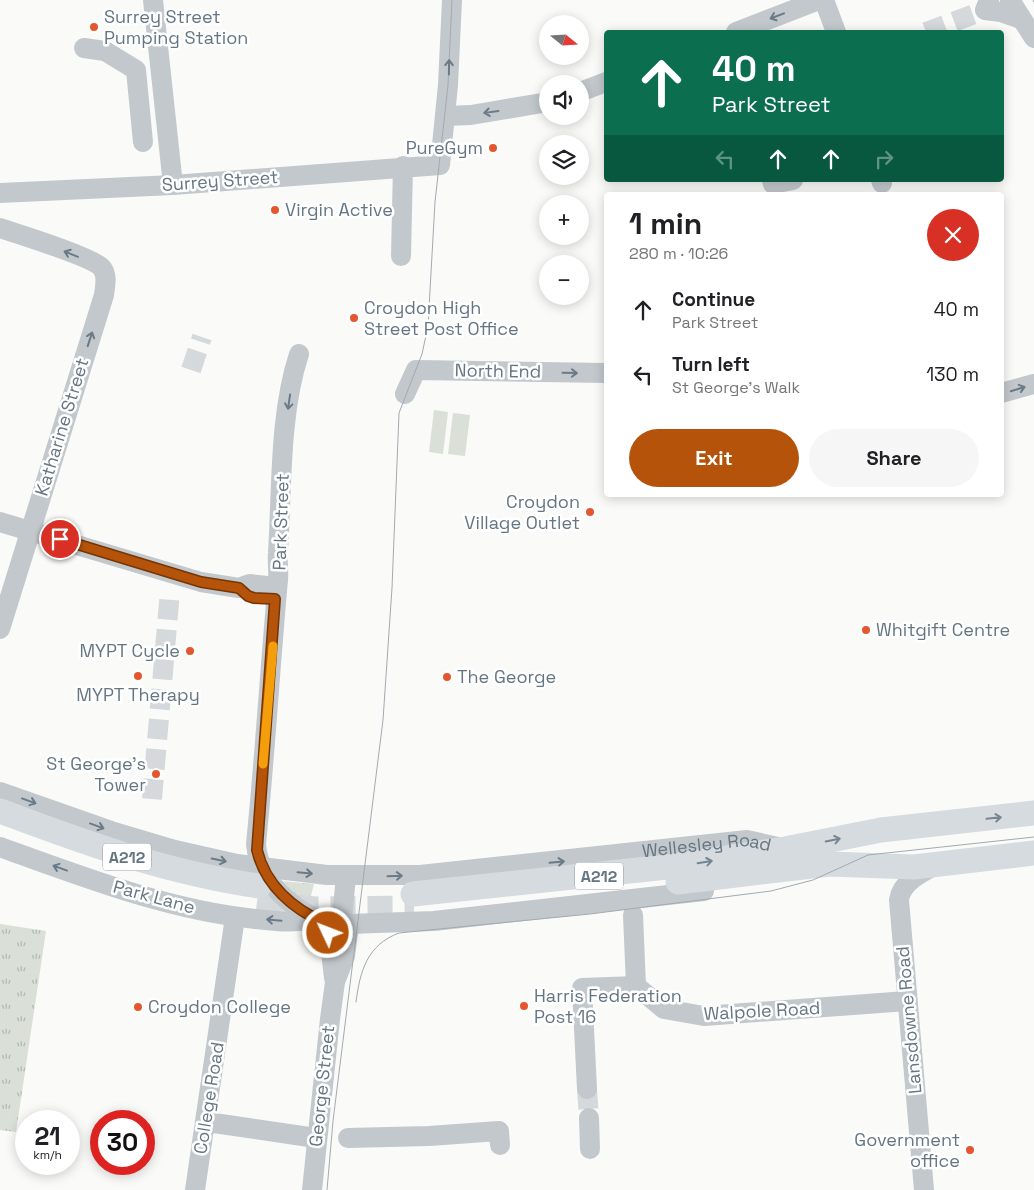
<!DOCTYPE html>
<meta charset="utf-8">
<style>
body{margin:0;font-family:"Space Grotesk",sans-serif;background:#f6f6f6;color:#202124;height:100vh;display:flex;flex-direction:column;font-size:19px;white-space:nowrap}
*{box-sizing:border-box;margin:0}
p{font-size:16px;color:#757577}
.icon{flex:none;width:28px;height:28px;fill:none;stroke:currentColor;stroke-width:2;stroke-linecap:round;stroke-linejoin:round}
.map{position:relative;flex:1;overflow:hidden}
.details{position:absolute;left:604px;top:192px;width:400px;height:305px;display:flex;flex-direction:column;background:#fff;border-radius:5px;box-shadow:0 2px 12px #0003}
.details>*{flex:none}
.hud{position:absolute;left:604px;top:30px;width:400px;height:152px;border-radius:5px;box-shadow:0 2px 12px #0003;background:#0b6e4f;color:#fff;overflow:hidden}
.needle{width:32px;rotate:108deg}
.buttons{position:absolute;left:539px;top:15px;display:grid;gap:10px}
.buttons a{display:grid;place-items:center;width:50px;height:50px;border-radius:50%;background:#fff;box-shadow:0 2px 12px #0003;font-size:25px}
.speed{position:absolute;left:15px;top:1110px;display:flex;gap:10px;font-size:25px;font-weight:700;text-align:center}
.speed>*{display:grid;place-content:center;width:65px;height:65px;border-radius:50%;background:#fff;box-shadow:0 2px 12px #0003;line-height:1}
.speed small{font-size:12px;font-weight:400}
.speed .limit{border:8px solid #d22;background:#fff;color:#111}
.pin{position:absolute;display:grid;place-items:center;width:42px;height:42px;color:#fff;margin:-21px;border:2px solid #fff;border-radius:50%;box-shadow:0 1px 5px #0007}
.me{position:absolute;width:55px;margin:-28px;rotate:313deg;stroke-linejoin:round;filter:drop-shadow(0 0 4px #0008)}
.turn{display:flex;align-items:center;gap:18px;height:105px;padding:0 25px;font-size:22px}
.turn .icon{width:65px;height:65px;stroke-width:2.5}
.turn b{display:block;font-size:35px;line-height:42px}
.lanes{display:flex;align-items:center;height:48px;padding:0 25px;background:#0003;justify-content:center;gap:25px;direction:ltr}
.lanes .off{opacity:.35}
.round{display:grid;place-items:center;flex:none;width:52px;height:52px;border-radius:26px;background:#f6f6f6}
.overview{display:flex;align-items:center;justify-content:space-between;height:85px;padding:0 25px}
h1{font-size:30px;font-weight:800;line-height:38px}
.action{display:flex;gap:10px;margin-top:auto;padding:10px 25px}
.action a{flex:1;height:58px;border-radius:30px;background:#b45309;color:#fff;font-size:20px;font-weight:800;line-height:58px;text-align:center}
.action a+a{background:#f6f6f6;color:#202124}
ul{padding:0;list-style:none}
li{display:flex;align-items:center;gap:15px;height:65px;padding:0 25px}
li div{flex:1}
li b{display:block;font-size:19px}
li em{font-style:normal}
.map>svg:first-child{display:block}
.grass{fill:url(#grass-tufts)}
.garden{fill:#dadfd7}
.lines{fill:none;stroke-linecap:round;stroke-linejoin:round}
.minor-tunnel{stroke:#d5d9db;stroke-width:20;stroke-dasharray:20 10;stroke-linecap:butt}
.major-tunnel{stroke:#d5d9db;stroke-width:25;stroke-dasharray:25 12;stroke-linecap:butt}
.minor{stroke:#c3c8cc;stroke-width:20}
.major{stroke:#d6dbdf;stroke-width:25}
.tram{stroke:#a2aab0;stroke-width:1}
.oneway{stroke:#6a7a87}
.oneway2{stroke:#768591}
.route-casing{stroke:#753606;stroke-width:12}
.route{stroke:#b45309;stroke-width:9}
.slow{stroke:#f59e0b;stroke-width:9}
.poi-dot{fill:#e4572e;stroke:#fff;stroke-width:2}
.labels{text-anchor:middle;stroke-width:5;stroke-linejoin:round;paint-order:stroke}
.shield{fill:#fff;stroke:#939fa8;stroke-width:1}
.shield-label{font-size:16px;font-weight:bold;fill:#657683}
.poi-label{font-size:18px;fill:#657683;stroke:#fff;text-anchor:start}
.street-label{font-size:18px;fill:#657683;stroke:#fff}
</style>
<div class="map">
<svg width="1034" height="1190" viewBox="0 0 1034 1190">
<defs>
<pattern id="grass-tufts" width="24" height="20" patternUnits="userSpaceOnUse" patternTransform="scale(1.25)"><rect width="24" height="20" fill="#dadfd7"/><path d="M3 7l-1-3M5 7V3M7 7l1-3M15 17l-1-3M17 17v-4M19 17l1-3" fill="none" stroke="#b4b9b4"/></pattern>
</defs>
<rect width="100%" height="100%" fill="#fafaf8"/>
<g class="grass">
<path d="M261 877 295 912 257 911Z"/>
<path d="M281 881 314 884 309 903 299 898Z"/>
<path d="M0 924 46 931 16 1132 0 1130Z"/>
</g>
<g class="garden">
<path d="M434 410 448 412 443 454 429 452Z"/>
<path d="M453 413 470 415 465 456 448 454Z"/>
</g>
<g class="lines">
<g class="minor-tunnel">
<path d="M926 32 985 10"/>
<path d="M191 370 202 337"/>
<path d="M152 799 170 591"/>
<path d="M587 1089 589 1118"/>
</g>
<path class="major-tunnel" d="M257 902 314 909 414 908"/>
<g class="minor">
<path d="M153 0 173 185"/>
<path d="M824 0 836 32"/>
<path d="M989 0 985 10 1001 12 1021 19"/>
<path d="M1010 0 1034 38"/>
<path d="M736 32 819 0"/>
<path d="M84 48 105 51 136 70 143 142"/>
<path d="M580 92 606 82"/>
<path d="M445 116 471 115 548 102"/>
<path d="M772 180 773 184 793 180"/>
<path d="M881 180 882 183"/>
<path d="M0 193 173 185 440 165 448 85 452 0"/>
<path d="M0 228C18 234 93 257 102 268 108 276 105 286 104 295L0 629"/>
<path d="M401 256 403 166"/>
<path d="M299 354C279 415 282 490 278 553 277 562 279 571 278 580 270 667 265 756 256 844 259 882 292 909 325 923"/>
<path d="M1001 393 1034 384"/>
<path d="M405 394 416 370 606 373"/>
<path d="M0 522 201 582 239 588 250 584 276 587"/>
<path id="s1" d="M0 792 111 831 175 850 237 864 327 875H420L747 840 778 847"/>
<path d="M0 847C83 877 168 910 256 919 276 921 294 924 313 918"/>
<path d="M633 915 636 986 664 1009 704 1016 907 1001"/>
<path d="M342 918 346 876"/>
<path d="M325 923 330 943 334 978"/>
<path d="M349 924 434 921 704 891"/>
<path d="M587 1089 582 988 636 986"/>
<path d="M589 1118 590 1149"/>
<path d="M214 1123 316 1138"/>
<path d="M348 1138 429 1136 499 1131 500 1145"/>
<path d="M195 1190 235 917"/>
<path d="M312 1190 330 1019 335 982 345 956 349 924"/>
<path d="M924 1190 899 900C901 883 920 873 934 866"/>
</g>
<g class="major">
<path d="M0 811C85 843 168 873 259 886"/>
<path d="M678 882 829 864 914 867 1034 853"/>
<path d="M413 894 667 867 785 849 881 830 1034 813"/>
</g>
<g class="tram">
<path d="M1033 0 1034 2"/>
<path d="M356 1002C360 971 367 945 399 933L590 914 771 891 813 880 868 855 1034 837"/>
<path d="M327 1190 333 1121 383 720 392 588 399 413 422 354 428 326 435 202 448 85 452 0"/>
</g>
</g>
<defs><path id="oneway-shaft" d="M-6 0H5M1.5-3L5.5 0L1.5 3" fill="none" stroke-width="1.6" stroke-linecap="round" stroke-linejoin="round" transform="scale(1.25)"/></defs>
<g class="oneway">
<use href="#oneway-shaft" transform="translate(777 16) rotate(159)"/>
<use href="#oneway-shaft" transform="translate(449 67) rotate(-89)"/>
<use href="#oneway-shaft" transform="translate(491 112) rotate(172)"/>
<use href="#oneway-shaft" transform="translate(71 254) rotate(-158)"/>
<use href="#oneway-shaft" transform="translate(90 339) rotate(-72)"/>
<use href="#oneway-shaft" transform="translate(570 373) rotate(1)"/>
<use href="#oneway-shaft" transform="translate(1018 389) rotate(-17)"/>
<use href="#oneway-shaft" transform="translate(289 402) rotate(98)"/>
<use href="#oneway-shaft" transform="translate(29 801) rotate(20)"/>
<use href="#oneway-shaft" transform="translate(97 826) rotate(20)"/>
<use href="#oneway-shaft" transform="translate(219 860) rotate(12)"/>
<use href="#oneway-shaft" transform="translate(557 862) rotate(-5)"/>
<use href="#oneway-shaft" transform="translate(60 868) rotate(-160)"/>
<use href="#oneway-shaft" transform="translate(305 873) rotate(5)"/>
<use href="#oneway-shaft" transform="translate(395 876) rotate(-2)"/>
<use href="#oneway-shaft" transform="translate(274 920) rotate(-175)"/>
</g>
<g class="oneway2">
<use href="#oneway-shaft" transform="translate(994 818) rotate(-6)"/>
<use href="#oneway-shaft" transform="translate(833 840) rotate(-11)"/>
<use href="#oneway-shaft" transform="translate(705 862) rotate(-9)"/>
</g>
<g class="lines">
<defs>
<path id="route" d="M60 539 201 582 239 588 248 596 254 598 275 599 257 850C265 885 293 909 325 923L328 933"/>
</defs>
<use href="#route" class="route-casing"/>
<use href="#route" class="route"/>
<path class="slow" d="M263 764 273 646"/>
</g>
<g class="poi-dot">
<circle cx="94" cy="27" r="5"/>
<circle cx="493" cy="148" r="5"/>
<circle cx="275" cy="210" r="5"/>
<circle cx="354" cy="318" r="5"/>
<circle cx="590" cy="512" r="5"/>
<circle cx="866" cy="630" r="5"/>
<circle cx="190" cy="651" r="5"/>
<circle cx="138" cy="676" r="5"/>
<circle cx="447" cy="677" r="5"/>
<circle cx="156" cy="774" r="5"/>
<circle cx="524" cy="1006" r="5"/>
<circle cx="138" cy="1007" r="5"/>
<circle cx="970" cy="1150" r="5"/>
</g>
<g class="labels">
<g class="shield">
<rect x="103" y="843.5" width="48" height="27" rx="4"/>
<rect x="575" y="862.5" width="48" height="27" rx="4"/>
</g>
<g class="shield-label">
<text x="127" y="863">A212</text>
<text x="599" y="882">A212</text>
</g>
<g class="poi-label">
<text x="104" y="23">Surrey Street<tspan x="104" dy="21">Pumping Station</tspan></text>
<text x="483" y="154" text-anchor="end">PureGym</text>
<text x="285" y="216">Virgin Active</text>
<text x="364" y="314">Croydon High<tspan x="364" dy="21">Street Post Office</tspan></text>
<text x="580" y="508" text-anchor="end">Croydon<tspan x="580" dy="21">Village Outlet</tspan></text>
<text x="876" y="636">Whitgift Centre</text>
<text x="180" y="657" text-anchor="end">MYPT Cycle</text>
<text x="457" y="683">The George</text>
<text x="138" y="701" text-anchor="middle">MYPT Therapy</text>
<text x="146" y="770" text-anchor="end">St George's<tspan x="146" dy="21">Tower</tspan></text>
<text x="534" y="1002">Harris Federation<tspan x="534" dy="21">Post 16</tspan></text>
<text x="148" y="1013">Croydon College</text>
<text x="960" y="1146" text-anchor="end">Government<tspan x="960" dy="21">office</tspan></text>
</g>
<g class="street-label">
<text transform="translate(220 181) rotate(-4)" y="6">Surrey Street</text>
<text transform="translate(498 371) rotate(1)" y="6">North End</text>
<text transform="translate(62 427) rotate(-73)" y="6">Katharine Street</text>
<text transform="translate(281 522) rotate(-88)" y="6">Park Street</text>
<text dy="6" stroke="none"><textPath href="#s1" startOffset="720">Wellesley Road</textPath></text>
<text transform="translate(154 897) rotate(15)" y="6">Park Lane</text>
<text transform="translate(762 1011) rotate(-3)" y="6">Walpole Road</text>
<text transform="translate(909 1020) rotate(-95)" y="6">Lansdowne Road</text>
<text transform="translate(322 1086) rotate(-84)" y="6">George Street</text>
<text transform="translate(209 1098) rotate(-81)" y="6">College Road</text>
</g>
</g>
</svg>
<div class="buttons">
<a><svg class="needle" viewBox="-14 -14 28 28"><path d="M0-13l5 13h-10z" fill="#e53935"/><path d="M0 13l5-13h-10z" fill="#757577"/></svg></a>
<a><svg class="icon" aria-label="sound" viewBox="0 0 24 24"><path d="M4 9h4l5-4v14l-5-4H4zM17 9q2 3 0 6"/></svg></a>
<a><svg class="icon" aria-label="layers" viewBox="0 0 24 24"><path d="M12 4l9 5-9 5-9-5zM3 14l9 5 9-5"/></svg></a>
<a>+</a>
<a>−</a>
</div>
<div class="speed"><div>21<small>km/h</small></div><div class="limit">30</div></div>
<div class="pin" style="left:60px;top:539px;background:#d93025"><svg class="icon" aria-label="arrive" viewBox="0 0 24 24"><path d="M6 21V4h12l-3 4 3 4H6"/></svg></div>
<svg class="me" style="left:328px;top:933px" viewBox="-20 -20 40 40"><circle r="17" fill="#b45309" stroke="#fff" stroke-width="3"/><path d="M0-11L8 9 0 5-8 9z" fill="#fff"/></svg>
<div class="hud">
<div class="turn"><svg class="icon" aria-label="ahead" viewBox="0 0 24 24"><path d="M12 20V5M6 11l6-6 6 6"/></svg><div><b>40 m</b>Park Street</div></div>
<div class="lanes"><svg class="icon off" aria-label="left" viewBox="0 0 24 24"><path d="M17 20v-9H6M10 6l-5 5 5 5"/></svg><svg class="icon" aria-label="ahead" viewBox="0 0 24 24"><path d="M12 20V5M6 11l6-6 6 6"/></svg><svg class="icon" aria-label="ahead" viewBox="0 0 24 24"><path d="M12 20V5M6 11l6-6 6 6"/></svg><svg class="icon off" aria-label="right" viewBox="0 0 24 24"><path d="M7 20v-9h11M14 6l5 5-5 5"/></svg></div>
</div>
<section class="details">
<div class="overview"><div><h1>1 min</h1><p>280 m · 10:26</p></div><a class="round" style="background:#d93025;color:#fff"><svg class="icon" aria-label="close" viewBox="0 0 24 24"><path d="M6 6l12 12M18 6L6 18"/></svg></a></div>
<ul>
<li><svg class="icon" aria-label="ahead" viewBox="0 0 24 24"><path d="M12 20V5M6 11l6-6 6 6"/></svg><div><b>Continue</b><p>Park Street</p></div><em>40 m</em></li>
<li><svg class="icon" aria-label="left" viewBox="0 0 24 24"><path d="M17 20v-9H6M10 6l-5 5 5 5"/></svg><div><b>Turn left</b><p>St George's Walk</p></div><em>130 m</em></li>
</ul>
<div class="action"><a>Exit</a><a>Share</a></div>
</section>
</div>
